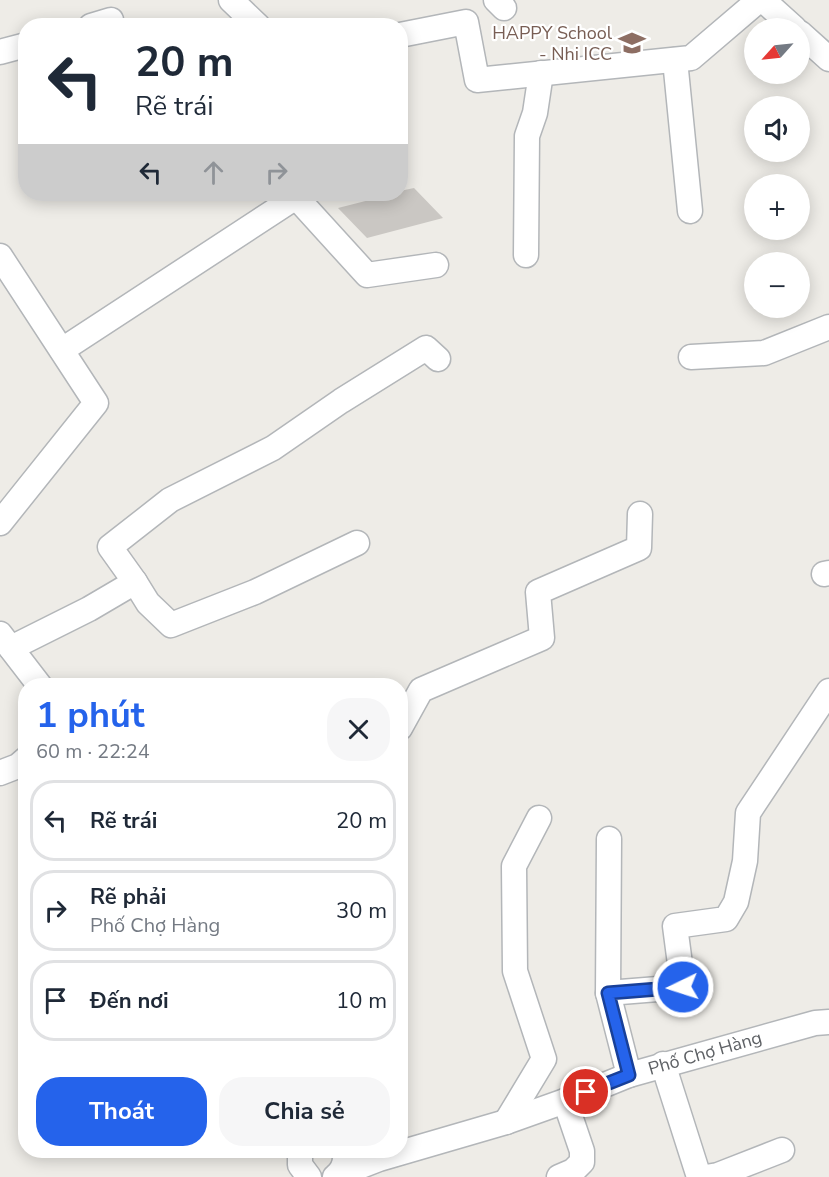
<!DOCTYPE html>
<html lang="vi">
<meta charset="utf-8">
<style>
body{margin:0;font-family:"Nunito Sans",sans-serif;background:#f6f6f7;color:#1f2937;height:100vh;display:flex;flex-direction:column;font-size:22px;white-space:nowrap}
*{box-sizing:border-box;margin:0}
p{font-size:20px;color:#747a83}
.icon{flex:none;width:33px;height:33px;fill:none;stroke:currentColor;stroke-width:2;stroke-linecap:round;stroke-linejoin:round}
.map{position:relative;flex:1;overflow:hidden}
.sheet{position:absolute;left:18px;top:678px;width:390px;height:480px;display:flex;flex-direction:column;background:#fff;border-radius:24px;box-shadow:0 3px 15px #0003}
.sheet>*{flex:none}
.top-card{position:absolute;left:18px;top:18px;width:390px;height:183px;border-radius:24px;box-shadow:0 3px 15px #0003;background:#fff;color:#1f2937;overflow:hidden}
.needle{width:39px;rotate:243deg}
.tools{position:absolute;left:744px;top:18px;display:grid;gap:12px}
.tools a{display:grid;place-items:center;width:66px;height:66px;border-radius:50%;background:#fff;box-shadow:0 3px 15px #0003;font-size:30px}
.pin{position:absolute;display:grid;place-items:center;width:51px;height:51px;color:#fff;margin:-26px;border:3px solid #fff;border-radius:50%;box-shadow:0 2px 6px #0007}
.me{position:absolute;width:66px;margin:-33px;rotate:266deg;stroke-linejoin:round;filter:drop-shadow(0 0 4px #0008)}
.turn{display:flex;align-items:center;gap:21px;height:126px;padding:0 18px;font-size:27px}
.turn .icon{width:78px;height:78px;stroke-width:2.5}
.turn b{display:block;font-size:42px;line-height:51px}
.lanes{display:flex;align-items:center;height:57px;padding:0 18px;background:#0003;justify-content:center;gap:30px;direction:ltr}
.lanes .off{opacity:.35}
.round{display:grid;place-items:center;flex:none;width:63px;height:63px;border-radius:24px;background:#f6f6f7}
.overview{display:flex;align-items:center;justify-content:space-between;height:102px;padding:0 18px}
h1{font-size:36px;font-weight:700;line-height:45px;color:#2563eb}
.cta{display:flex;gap:12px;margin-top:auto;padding:12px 18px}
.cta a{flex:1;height:69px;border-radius:24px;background:#2563eb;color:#fff;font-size:24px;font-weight:700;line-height:69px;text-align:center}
.cta a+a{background:#f6f6f7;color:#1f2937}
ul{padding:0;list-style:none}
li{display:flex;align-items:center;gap:18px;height:81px;margin:0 12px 9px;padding:0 6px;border:3px solid #e0e1e3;border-radius:24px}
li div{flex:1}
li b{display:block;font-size:22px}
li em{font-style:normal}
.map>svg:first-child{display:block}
.building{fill:#cac7c3}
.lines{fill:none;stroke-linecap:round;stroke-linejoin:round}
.minor-casing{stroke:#b3b6b9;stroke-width:27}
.minor{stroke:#fff;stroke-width:24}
.route-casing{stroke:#184099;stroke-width:15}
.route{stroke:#2563eb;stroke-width:10}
.labels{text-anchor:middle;stroke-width:4.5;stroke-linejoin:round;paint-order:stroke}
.education-label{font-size:18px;fill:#785e54;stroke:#fff;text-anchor:end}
.street-label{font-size:18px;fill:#5e6165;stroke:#fff}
</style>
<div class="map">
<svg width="829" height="1177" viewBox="0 0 829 1177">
<rect width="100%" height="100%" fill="#eeece7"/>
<path class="building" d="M414 188 443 218 367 238 338 208 393 194H400V191Z"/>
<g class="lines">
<defs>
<g id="minor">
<path d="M231 0 258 26"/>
<path d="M496 0 504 8"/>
<path d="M763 0 794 28"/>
<path d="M91 26 111 20"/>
<path d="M800 33 829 59"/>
<path d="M400 35 466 22 477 80 691 58 759 0"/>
<path d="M0 52 26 45"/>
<path d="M675 60 690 211"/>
<path d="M295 194 296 197 367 275 436 265"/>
<path d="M526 255 527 136 535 113 541 73"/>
<path d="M0 256 96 403 0 523"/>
<path d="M62 350 296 197"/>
<path d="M691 357 764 353 829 327"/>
<path d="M824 574 829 573"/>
<path d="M135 582 110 547 170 500 273 448 341 401 426 348 438 359"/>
<path d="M0 634 40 686"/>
<path d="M11 648 89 609 135 582 148 603 171 625 255 592 357 543"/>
<path d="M400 728 421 690 542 638 538 592 639 548 640 514"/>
<path d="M0 773 18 766 26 759"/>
<path d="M609 839 608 993 683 987 675 926 726 919 736 902 745 861 748 813 829 691"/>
<path d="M608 993 629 1075"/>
<path d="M663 1064 699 1177"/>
<path d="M506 1122 544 1059 515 971 514 866 539 818"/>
<path d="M300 1150V1165L309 1177"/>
<path d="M338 1175 379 1159 506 1122 565 1101 629 1075 815 1023 829 1022"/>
<path d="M335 1177C344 1170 347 1161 344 1150"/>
<path d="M559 1177 573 1171 582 1162V1151L565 1101"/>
<path d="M706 1177 718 1175 782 1150"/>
</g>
</defs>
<use href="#minor" class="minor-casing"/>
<use href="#minor" class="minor"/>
</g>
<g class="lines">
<defs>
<path id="route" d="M586 1092 629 1075 608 993 683 987"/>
</defs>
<use href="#route" class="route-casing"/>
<use href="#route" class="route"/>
</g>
<defs>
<symbol id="school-bare" viewBox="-9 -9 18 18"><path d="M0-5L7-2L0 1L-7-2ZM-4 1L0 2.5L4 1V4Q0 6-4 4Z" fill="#8d6e63" stroke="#fff" stroke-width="2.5" paint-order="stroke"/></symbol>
</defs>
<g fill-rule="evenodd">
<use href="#school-bare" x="613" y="24" width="38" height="38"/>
</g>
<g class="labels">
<g class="education-label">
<text x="612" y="39">HAPPY School<tspan x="612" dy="21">- Nhi ICC</tspan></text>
</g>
<g class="street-label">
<text transform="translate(705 1053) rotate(-16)" y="6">Phố Chợ Hàng</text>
</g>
</g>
</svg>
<div class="tools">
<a><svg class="needle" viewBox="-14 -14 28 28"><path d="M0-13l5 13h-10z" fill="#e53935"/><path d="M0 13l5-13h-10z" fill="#747a83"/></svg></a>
<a><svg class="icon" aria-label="sound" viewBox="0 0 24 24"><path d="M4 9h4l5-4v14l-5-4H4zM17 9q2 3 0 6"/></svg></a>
<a>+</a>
<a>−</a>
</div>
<div class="pin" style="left:586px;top:1092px;background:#d93025"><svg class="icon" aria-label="arrive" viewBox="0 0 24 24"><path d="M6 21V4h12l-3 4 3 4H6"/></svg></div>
<svg class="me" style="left:683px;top:987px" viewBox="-20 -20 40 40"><circle r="17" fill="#2563eb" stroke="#fff" stroke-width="3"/><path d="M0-11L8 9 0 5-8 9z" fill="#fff"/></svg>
<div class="top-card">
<div class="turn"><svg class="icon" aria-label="left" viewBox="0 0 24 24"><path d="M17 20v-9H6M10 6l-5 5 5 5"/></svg><div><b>20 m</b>Rẽ trái</div></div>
<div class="lanes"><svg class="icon" aria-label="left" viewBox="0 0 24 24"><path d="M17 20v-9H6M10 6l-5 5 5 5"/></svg><svg class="icon off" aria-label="ahead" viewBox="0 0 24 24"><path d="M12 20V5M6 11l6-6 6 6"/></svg><svg class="icon off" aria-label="right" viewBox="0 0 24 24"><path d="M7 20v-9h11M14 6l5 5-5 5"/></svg></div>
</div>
<section class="sheet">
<div class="overview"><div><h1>1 phút</h1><p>60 m · 22:24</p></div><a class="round"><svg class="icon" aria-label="close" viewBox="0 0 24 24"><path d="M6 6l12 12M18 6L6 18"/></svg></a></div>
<ul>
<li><svg class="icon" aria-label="left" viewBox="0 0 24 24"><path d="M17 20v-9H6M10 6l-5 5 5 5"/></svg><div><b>Rẽ trái</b></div><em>20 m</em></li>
<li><svg class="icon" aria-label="right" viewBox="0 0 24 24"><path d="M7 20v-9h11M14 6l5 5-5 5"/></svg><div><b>Rẽ phải</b><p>Phố Chợ Hàng</p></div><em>30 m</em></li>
<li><svg class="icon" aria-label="arrive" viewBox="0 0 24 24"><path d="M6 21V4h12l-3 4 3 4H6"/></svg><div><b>Đến nơi</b></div><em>10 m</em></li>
</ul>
<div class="cta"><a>Thoát</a><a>Chia sẻ</a></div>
</section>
</div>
